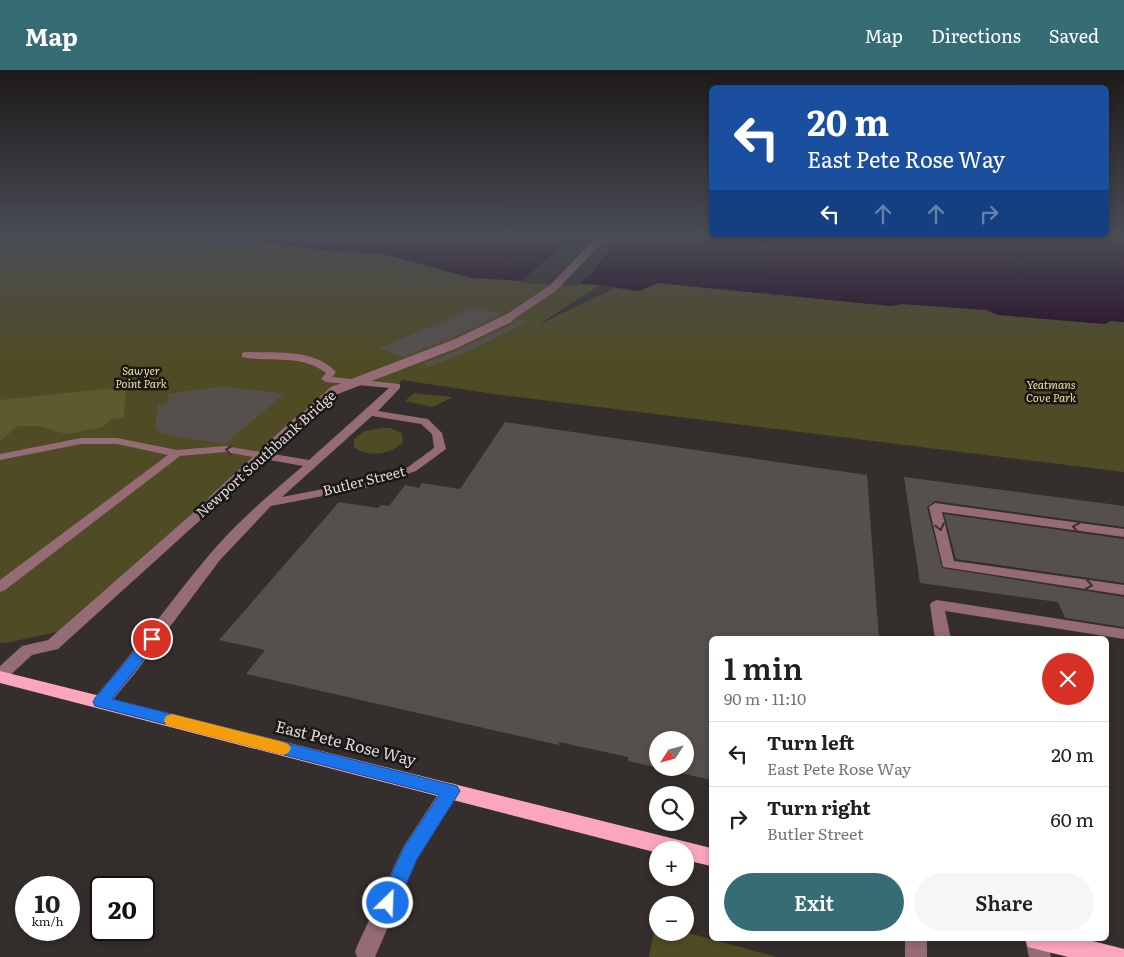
<!DOCTYPE html>
<meta charset="utf-8">
<style>
body{margin:0;font-family:Literata,serif;background:#f6f6f6;color:#202124;height:100vh;display:flex;flex-direction:column;font-size:19px;white-space:nowrap}
*{box-sizing:border-box;margin:0}
p{font-size:16px;color:#757577}
.icon{flex:none;width:28px;height:28px;fill:none;stroke:currentColor;stroke-width:2;stroke-linecap:round;stroke-linejoin:round}
.map{position:relative;flex:1;overflow:hidden}
.side{position:absolute;left:709px;top:566px;width:400px;height:305px;display:flex;flex-direction:column;background:#fff;border-radius:8px;box-shadow:0 2px 8px #0003}
.side>*{flex:none}
.banner{position:absolute;left:709px;top:15px;width:400px;height:152px;border-radius:8px;box-shadow:0 2px 8px #0003;background:#1a4fa0;color:#fff;overflow:hidden}
.needle{width:32px;rotate:234deg}
.fabs{position:absolute;left:649px;top:661px;display:grid;gap:10px}
.fabs a{display:grid;place-items:center;width:45px;height:45px;border-radius:50%;background:#fff;box-shadow:0 2px 8px #0003;font-size:25px}
.speed{position:absolute;left:15px;top:806px;display:flex;gap:10px;font-size:25px;font-weight:700;text-align:center}
.speed>*{display:grid;place-content:center;width:65px;height:65px;border-radius:50%;background:#fff;box-shadow:0 2px 8px #0003;line-height:1}
.speed small{font-size:12px;font-weight:400}
.speed .limit{border:2px solid #111;border-radius:8px;background:#fff;color:#111}
.pin{position:absolute;display:grid;place-items:center;width:42px;height:42px;color:#fff;margin:-21px;border:2px solid #fff;border-radius:50%;box-shadow:0 1px 5px #0007}
.me{position:absolute;width:55px;margin:-28px;rotate:24deg;stroke-linejoin:round;filter:drop-shadow(0 0 4px #0008)}
.turn{display:flex;align-items:center;gap:18px;height:105px;padding:0 15px;font-size:22px}
.turn .icon{width:65px;height:65px;stroke-width:2.5}
.turn b{display:block;font-size:35px;line-height:42px}
.lanes{display:flex;align-items:center;height:48px;padding:0 15px;background:#0003;justify-content:center;gap:25px;direction:ltr}
.lanes .off{opacity:.35}
.round{display:grid;place-items:center;flex:none;width:52px;height:52px;border-radius:26px;background:#f6f6f6}
.summary{display:flex;align-items:center;justify-content:space-between;height:85px;padding:0 15px}
h1{font-size:30px;font-weight:600;line-height:38px}
.action{display:flex;gap:10px;margin-top:auto;padding:10px 15px}
.action a{flex:1;height:58px;border-radius:30px;background:#366d75;color:#fff;font-size:20px;font-weight:600;line-height:58px;text-align:center}
.action a+a{background:#f6f6f6;color:#202124}
ul{padding:0;list-style:none}
li{display:flex;align-items:center;gap:15px;height:65px;padding:0 15px;border-top:1px solid #e0e0e0}
li div{flex:1}
li b{display:block;font-size:19px}
li em{font-style:normal}
header{display:flex;align-items:center;gap:30px;box-sizing:border-box;height:70px;padding:0 25px;background:#366d75;color:#fff}
header strong{font-size:24px}
nav{display:flex;gap:28px;margin-inline-start:auto;font-size:18px}
.map>svg:first-child{display:block}
.green{fill:#4f4c25}
.forest{fill:#5e5a2e}
.water{fill:#240823}
.pier{fill:#342e2c}
.building{fill:#55504b;fill-rule:evenodd}
.lines{fill:none;stroke-linecap:round;stroke-linejoin:round}
.minor{fill:#956b76;fill-rule:evenodd}
.major{fill:#fca6bd;fill-rule:evenodd}
.minor-bridge-far2{stroke:#956b76;stroke-width:8}
.minor-bridge-far1{stroke:#956b76;stroke-width:9}
.minor-bridge{stroke:#956b76;stroke-width:12}
.oneway{stroke:#3f3033}
.route{fill:#1a73e8;stroke:#114b97}
.slow{fill:#f59e0b}
.labels{text-anchor:middle;stroke-width:5;stroke-linejoin:round;paint-order:stroke}
.far-park-label{font-size:11px;font-style:italic;fill:#ebe49b;stroke:#1a1716}
.street-label{font-size:14px;fill:#ddd9d8;stroke:#1a1716}
.near-street-label{font-size:16px;fill:#ddd9d8;stroke:#1a1716}
</style>
<header>
<strong>Map</strong>
<nav><a>Map</a><a>Directions</a><a>Saved</a></nav>
</header>
<div class="map">
<svg width="1124" height="887" viewBox="0 0 1124 887">
<rect width="100%" height="100%" fill="#342e2c"/>
<g class="green">
<path d="M0 166H152L211 172H260L331 181 384 184 472 208 600 215 538 255 615 218 639 221 658 213 891 236 902 234 986 240 998 245 1105 254 1111 251 1124 252V402L501 325 402 310 397 316 341 310 214 431 74 558 6 573 0 572Z"/>
<path d="M414 323 453 327 433 337 405 331Z"/>
<path d="M382 358H390L402 363 403 372C391 385 367 388 354 377V369L365 361Z"/>
<path d="M657 858 658 862H685L777 887H649L654 861Z"/>
</g>
<path class="forest" d="M126 317 124 347 111 349 103 357 66 364 39 356H18L0 371V330Z"/>
<path class="water" d="M16 166H1124V252L1111 251 1105 254 998 245 986 240 902 234 891 236 658 213 639 221 600 215 472 208 384 184 331 181 260 172H211L152 166 72 169Z"/>
<path class="pier" d="M574 166H621L591 204 577 216 519 213Z"/>
<g class="building">
<path d="M477 237 502 244 452 268 403 287 379 278Z"/>
<path d="M517 249 527 252 471 280 429 297 422 294 458 280 512 254Z"/>
<path d="M223 316 284 324 225 374 174 366 161 363 155 358 158 335 167 333 168 324Z"/>
<path d="M505 352 867 405 879 569H711V710L628 691V687L559 672V675L246 604 265 580 219 570 339 432 378 438 381 435 389 436 405 415 419 418 422 413 460 419ZM658 670H685V698H658Z"/>
<path d="M904 407 1124 436V457L935 431 927 437 942 498 1124 527V557L1065 548 1058 532 920 513Z"/>
<path d="M944 444 1124 469V513L956 489Z"/>
</g>
<g class="lines">
<g class="minor">
<path d="M245 282C274 283 315 278 336 302L332 307 400 314V318L378 341 428 349 442 363 446 379 416 401 370 417 271 436 220 490 136 602 107 637 101 639 95 637 93 632 95 627C135 581 170 532 209 485 237 452 270 424 303 396L225 382 180 386 5 520 0 522V510L168 385 117 374H81L0 390V384L81 368H117L177 380 225 376 309 390 389 318 326 312 321 309 326 303C300 283 271 293 242 287V283ZM372 346 421 354 432 364 434 378 408 397 364 411 282 427Z"/>
<path d="M214 427 220 431 218 434 58 579 32 585 6 609 0 611V596L22 576 48 570 210 428Z"/>
<path d="M935 433 1124 459V467L942 442 954 491 1124 515V525L943 497 929 437Z"/>
<path d="M937 530 1124 559V569L945 541 951 569H935L930 535 932 532Z"/>
<path d="M451 713 458 715 460 721 417 790 375 887H357L355 882 358 874 403 777 444 715Z"/>
<rect x="905" y="869" width="22" height="18"/>
<path d="M1025 869H1047L1051 887H1029Z"/>
</g>
<g class="major">
<path d="M0 601 711 778V796L685 790V780H658V783L0 613Z"/>
<path d="M1025 869H1085L1124 879V887H1068L1028 877Z"/>
</g>
<path class="minor-bridge-far2" d="M507 249 553 218 603 166"/>
<path class="minor-bridge-far1" d="M296 355 333 321 455 274 509 248"/>
<path class="minor-bridge" d="M214 431 298 353"/>
</g>
<defs><path id="oneway-chevron" d="M-2-3.5L2.5 0L-2 3.5" fill="none" stroke-width="1.6" stroke-linecap="round" stroke-linejoin="round" transform="scale(1.25)"/></defs>
<g class="oneway">
<use href="#oneway-chevron" transform="translate(229 380) rotate(-173)"/>
<use href="#oneway-chevron" transform="translate(940 457) rotate(76)"/>
<use href="#oneway-chevron" transform="translate(1076 457) rotate(-172)"/>
<use href="#oneway-chevron" transform="translate(1089 515) rotate(9)"/>
</g>
<linearGradient id="sky" x2="0" y2="1"><stop stop-color="#1d1918"/><stop offset="0.57" stop-color="#4a4c56"/><stop offset="1" stop-color="#4a4c56" stop-opacity="0"/></linearGradient>
<rect width="1124" height="290" fill="url(#sky)"/>
<path class="route" d="M152 564 159 569 157 573 112 629 457 716 460 721 457 726 417 789 395 840 388 842 381 840 378 833 404 777 439 725 95 636 93 632 95 628 147 566Z"/>
<path class="slow" d="M172 644 283 672 288 674 291 678 288 683 283 685 166 655 164 650 166 646Z"/>
<g class="labels">
<g class="far-park-label">
<text x="141" y="305">Sawyer<tspan x="141" dy="13">Point Park</tspan></text>
<text x="1051" y="319">Yeatmans<tspan x="1051" dy="13">Cove Park</tspan></text>
</g>
<g class="street-label">
<text transform="translate(266 384) rotate(-42)" y="5">Newport Southbank Bridge</text>
<text transform="translate(364 411) rotate(-14)" y="5">Butler Street</text>
</g>
<g class="near-street-label">
<text transform="translate(346 673) rotate(14)" y="6">East Pete Rose Way</text>
</g>
</g>
</svg>
<div class="fabs">
<a><svg class="needle" viewBox="-14 -14 28 28"><path d="M0-13l5 13h-10z" fill="#e53935"/><path d="M0 13l5-13h-10z" fill="#757577"/></svg></a>
<a><svg class="icon" aria-label="search" viewBox="0 0 24 24"><circle cx="10" cy="10" r="6"/><path d="M15 15l6 6"/></svg></a>
<a>+</a>
<a>−</a>
</div>
<div class="speed"><div>10<small>km/h</small></div><div class="limit">20</div></div>
<div class="pin" style="left:152px;top:569px;background:#d93025"><svg class="icon" aria-label="arrive" viewBox="0 0 24 24"><path d="M6 21V4h12l-3 4 3 4H6"/></svg></div>
<svg class="me" style="left:388px;top:833px" viewBox="-20 -20 40 40"><circle r="17" fill="#1a73e8" stroke="#fff" stroke-width="3"/><path d="M0-11L8 9 0 5-8 9z" fill="#fff"/></svg>
<div class="banner">
<div class="turn"><svg class="icon" aria-label="left" viewBox="0 0 24 24"><path d="M17 20v-9H6M10 6l-5 5 5 5"/></svg><div><b>20 m</b>East Pete Rose Way</div></div>
<div class="lanes"><svg class="icon" aria-label="left" viewBox="0 0 24 24"><path d="M17 20v-9H6M10 6l-5 5 5 5"/></svg><svg class="icon off" aria-label="ahead" viewBox="0 0 24 24"><path d="M12 20V5M6 11l6-6 6 6"/></svg><svg class="icon off" aria-label="ahead" viewBox="0 0 24 24"><path d="M12 20V5M6 11l6-6 6 6"/></svg><svg class="icon off" aria-label="right" viewBox="0 0 24 24"><path d="M7 20v-9h11M14 6l5 5-5 5"/></svg></div>
</div>
<section class="side">
<div class="summary"><div><h1>1 min</h1><p>90 m · 11:10</p></div><a class="round" style="background:#d93025;color:#fff"><svg class="icon" aria-label="close" viewBox="0 0 24 24"><path d="M6 6l12 12M18 6L6 18"/></svg></a></div>
<ul>
<li><svg class="icon" aria-label="left" viewBox="0 0 24 24"><path d="M17 20v-9H6M10 6l-5 5 5 5"/></svg><div><b>Turn left</b><p>East Pete Rose Way</p></div><em>20 m</em></li>
<li><svg class="icon" aria-label="right" viewBox="0 0 24 24"><path d="M7 20v-9h11M14 6l5 5-5 5"/></svg><div><b>Turn right</b><p>Butler Street</p></div><em>60 m</em></li>
</ul>
<div class="action"><a>Exit</a><a>Share</a></div>
</section>
</div>
